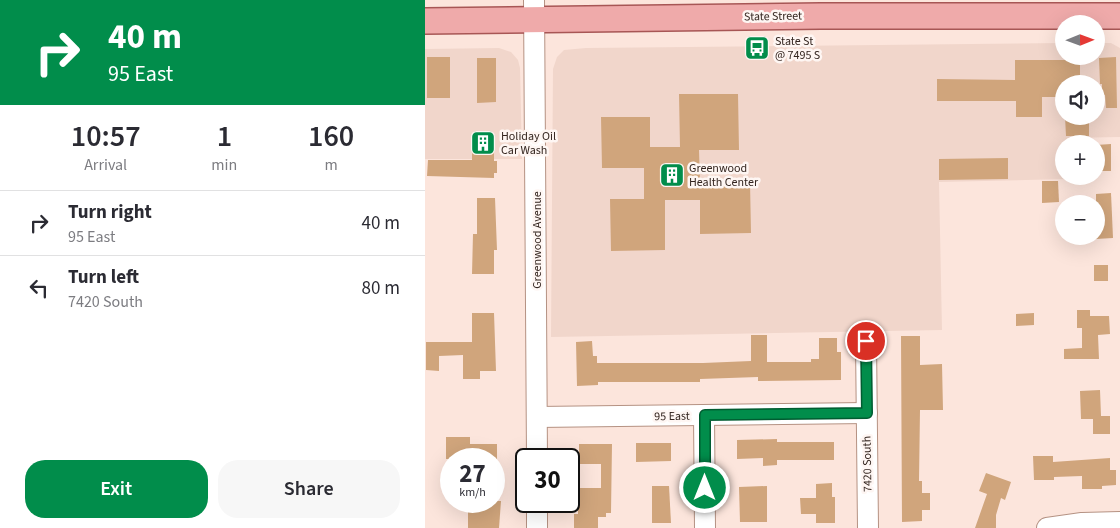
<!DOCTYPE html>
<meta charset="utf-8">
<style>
body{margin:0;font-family:"Source Sans 3",sans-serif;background:#f7f7f7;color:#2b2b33;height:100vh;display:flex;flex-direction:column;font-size:19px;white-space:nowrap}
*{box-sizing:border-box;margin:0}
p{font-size:16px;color:#7c7c81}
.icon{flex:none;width:28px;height:28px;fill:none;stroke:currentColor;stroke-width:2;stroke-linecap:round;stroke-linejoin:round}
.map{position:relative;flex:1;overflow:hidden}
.sheet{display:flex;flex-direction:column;background:#fff;width:425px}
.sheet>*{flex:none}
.banner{background:#018d4b;color:#fff;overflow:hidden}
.needle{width:32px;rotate:89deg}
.controls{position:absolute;left:630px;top:15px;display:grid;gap:10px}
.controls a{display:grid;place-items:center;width:50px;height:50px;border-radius:50%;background:#fff;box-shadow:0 5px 20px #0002;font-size:25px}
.speed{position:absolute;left:15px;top:448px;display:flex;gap:10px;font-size:25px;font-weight:700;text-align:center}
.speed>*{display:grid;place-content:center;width:65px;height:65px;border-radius:50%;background:#fff;box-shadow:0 5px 20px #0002;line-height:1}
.speed small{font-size:12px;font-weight:400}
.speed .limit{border:2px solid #111;border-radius:8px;background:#fff;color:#111}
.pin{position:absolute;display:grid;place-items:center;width:42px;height:42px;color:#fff;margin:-21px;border:2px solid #fff;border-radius:50%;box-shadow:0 1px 5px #0007}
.me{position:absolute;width:55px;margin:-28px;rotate:0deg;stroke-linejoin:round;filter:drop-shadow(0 0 4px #0008)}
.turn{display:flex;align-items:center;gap:18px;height:105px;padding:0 25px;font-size:22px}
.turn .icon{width:65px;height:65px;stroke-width:2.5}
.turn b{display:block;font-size:35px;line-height:42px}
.eta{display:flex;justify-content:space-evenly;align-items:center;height:85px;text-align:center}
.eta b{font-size:30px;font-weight:600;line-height:35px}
.cta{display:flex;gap:10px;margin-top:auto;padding:10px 25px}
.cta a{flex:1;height:58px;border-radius:20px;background:#018d4b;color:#fff;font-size:20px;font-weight:600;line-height:58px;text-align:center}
.cta a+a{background:#f7f7f7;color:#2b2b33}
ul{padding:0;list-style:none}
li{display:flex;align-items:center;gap:15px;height:65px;padding:0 25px;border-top:1px solid #e1e1e2}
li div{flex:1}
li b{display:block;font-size:19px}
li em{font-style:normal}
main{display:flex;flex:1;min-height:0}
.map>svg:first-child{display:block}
.built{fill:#f1d6cb;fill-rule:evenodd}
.building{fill:#d0a57c}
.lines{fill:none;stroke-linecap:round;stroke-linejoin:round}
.minor-casing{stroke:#b59283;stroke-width:22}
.major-casing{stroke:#a75655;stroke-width:28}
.minor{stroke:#fff;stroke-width:20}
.major{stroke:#efaaaa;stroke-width:25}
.route-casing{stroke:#015c31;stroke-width:12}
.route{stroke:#018d4b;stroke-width:9}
.labels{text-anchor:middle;stroke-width:5;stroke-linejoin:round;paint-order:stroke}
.street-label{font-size:12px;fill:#33251f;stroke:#fef6f3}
.poi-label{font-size:12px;fill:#33251f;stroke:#fef6f3;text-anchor:start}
</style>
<main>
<section class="sheet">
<div class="banner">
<div class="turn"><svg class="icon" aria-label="right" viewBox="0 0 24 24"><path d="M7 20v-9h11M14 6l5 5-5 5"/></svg><div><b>40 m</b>95 East</div></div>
</div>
<div class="eta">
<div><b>10:57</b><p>Arrival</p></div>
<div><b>1</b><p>min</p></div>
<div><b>160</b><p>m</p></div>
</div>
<ul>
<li><svg class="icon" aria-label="right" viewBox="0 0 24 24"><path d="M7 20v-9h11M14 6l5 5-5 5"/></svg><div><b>Turn right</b><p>95 East</p></div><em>40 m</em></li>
<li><svg class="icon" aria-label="left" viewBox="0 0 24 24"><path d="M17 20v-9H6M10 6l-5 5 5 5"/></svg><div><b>Turn left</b><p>7420 South</p></div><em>80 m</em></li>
</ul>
<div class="cta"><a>Exit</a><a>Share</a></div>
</section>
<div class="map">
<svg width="695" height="528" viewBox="0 0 695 528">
<rect width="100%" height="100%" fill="#fce5dc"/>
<g class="built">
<path d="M639 43V56H671V43H686L695 48V137L642 138V144H639V176H642V179L514 182 517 330 126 337 128 69 132 57 139 50 161 48ZM639 84H671V116H639Z"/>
<path d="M74 48 86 52 93 60 95 68 97 159H0V49Z"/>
</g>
<g class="building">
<path d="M640 56H655V84H637V97H617V117H591V101H512V79L590 80V60H640Z"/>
<rect x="2" y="57" width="23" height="41"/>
<path d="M691 57 692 108H681L680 95H677V84H675L674 58Z"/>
<path d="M52 58H71V102L52 103Z"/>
<path d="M254 94H313L314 150H274L275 182H325L326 233 275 234V200H240V250L186 251 185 199H219V168H177L176 117H225V147H255Z"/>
<path d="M640 116H655V121H664V136H641Z"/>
<path d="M47 136H69V161H72V173H69V178L2 176 3 160H47Z"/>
<path d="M686 144V171H671V145Z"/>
<path d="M583 158V179L514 180V159Z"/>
<path d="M617 181H633L634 202 617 203Z"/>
<path d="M686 193 688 238 671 239V194Z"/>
<path d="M52 198H70L72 250H69V274H47L48 234H52Z"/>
<rect x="669" y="265" width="14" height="16"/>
<path d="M652 310H665V316H684L685 334 673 335 674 359H639V349L657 348V328H652Z"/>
<path d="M47 313H69L71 371H55V379H38V355L14 356V371L1 370V342H47Z"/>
<path d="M609 313V325L591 326V314Z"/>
<path d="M326 335H342V362H386V359H394V338H412V352H416V380L333 381V377L275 379V382H173V385L152 386 151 342 167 341 168 356H172V363H278L326 361Z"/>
<path d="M476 336H495V365L517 364 518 410H495L494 481H497V493H505V510H497V521L477 522Z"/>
<path d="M675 390 676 416H685V434H668V419H656L655 391Z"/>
<path d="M21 437H45V444H72V459H21Z"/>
<path d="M352 439V442H409V460H352V465L338 466V458L312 459V440Z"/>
<path d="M211 443H246V461L211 462Z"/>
<path d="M154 444H187L186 513H181V517H173V528H149V514H153V488H176V464H154Z"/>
<path d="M608 456H628V462L685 458V470H691V485L677 486V489H657V476L629 477V480H609Z"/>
<path d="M561 473 586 482 580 500 576 498 571 515V528H550L562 494 554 491Z"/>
<path d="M407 483V497H410V523H391V514H376L375 498H391V484Z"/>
<path d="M227 486H244L246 523H227Z"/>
<path d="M342 486V522H315L314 487Z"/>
<path d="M43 501H76L74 528H43Z"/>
</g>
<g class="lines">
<defs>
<g id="minor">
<path d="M109 0 112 459"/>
<path d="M441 341 443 528"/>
<path d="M279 415 280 528"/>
<path d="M112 417 442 413"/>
<path d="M112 501V528"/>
<path d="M622 528 657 523 695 522"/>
</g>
<path id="major" d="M0 21 396 16H695"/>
</defs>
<use href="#minor" class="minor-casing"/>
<use href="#major" class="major-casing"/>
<use href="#minor" class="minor"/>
<use href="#major" class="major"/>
</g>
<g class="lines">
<defs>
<path id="route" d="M280 488V415L442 413 441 341"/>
</defs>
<use href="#route" class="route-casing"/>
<use href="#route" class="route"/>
</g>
<defs>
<symbol id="bus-square" viewBox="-11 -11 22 22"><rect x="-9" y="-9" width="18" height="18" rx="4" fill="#018d4b" stroke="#fef6f3"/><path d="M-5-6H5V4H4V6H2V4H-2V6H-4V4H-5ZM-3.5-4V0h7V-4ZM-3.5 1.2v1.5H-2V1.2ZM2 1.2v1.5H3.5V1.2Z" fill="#fff"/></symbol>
<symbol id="building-square" viewBox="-11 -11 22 22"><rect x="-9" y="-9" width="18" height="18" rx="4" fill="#018d4b" stroke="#fef6f3"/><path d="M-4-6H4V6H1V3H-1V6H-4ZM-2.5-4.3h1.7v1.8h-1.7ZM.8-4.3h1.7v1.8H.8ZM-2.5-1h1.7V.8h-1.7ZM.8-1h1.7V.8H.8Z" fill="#fff"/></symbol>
</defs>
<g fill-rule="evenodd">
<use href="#bus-square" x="318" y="34" width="28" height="28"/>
<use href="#building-square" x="44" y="129" width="28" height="28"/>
<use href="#building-square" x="233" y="161" width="28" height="28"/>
</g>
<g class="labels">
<g class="street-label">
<text transform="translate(348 16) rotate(-1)" y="4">State Street</text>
<text transform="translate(112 240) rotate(-90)" y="4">Greenwood Avenue</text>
<text transform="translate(247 416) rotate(-1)" y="4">95 East</text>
<text transform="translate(442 464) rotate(-91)" y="4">7420 South</text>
</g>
<g class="poi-label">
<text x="350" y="45">State St<tspan x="350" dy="14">@ 7495 S</tspan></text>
<text x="76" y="140">Holiday Oil<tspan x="76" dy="14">Car Wash</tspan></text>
<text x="264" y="172">Greenwood<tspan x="264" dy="14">Health Center</tspan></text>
</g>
</g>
</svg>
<div class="controls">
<a><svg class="needle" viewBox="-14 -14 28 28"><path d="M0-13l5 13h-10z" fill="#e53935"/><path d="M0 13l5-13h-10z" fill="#7c7c81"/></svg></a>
<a><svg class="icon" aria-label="sound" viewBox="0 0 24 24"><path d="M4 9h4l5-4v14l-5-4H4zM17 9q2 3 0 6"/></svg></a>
<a>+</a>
<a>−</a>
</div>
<div class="speed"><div>27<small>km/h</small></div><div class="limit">30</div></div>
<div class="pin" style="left:441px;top:341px;background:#d93025"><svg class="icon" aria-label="arrive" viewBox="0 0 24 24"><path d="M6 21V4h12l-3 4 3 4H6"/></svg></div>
<svg class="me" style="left:280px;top:488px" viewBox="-20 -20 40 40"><circle r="17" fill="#018d4b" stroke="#fff" stroke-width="3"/><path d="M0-11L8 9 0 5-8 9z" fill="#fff"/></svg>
</div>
</main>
